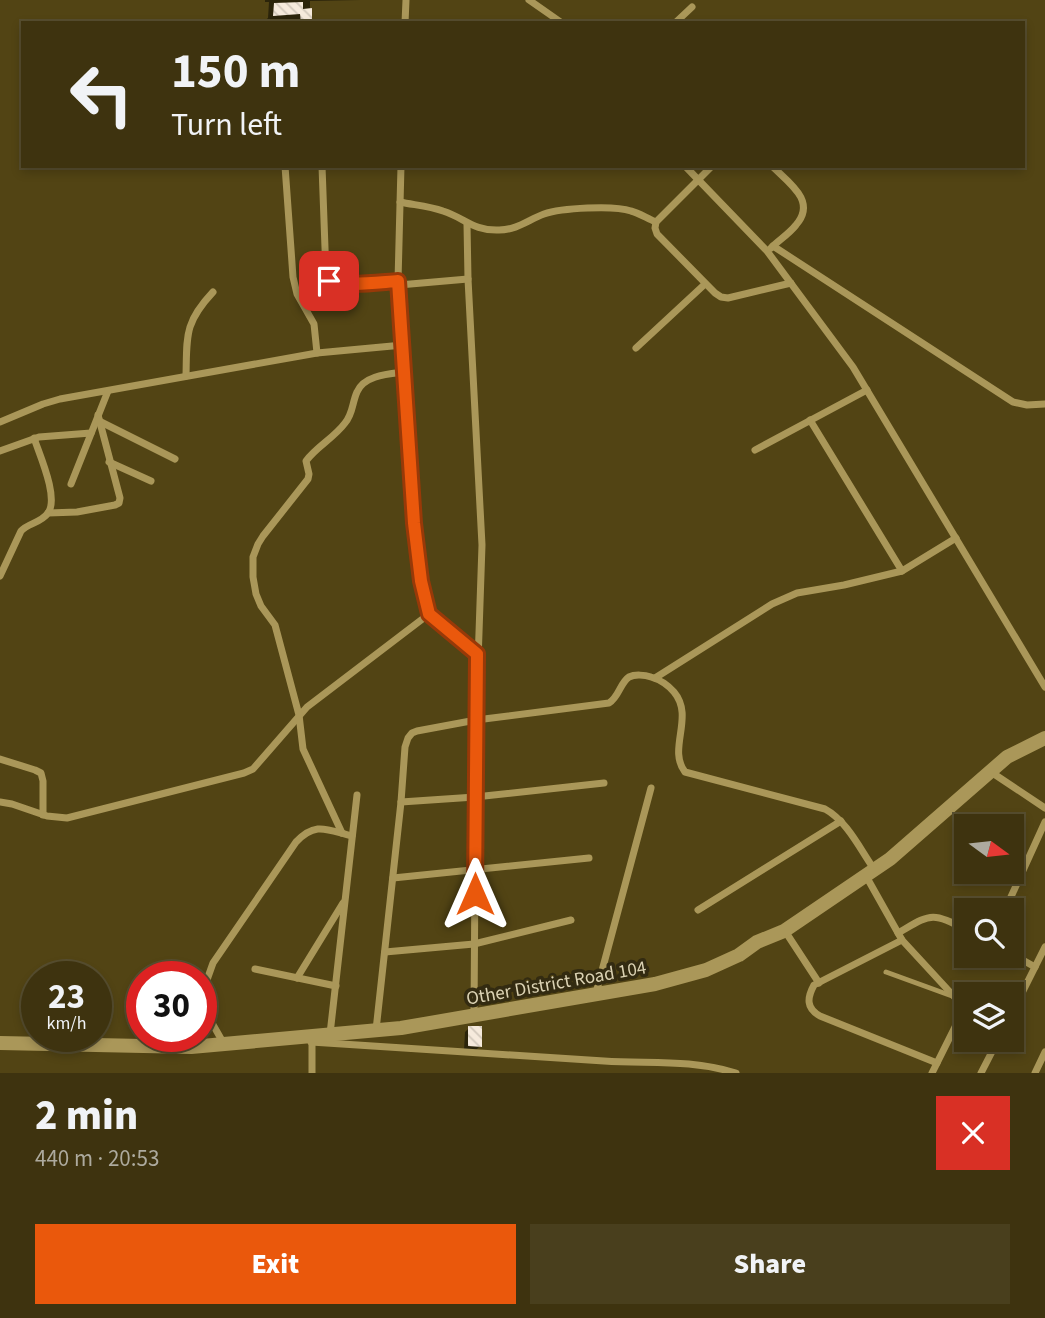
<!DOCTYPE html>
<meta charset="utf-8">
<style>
body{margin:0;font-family:"Source Sans 3",sans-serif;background:#493f1d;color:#f1f3f6;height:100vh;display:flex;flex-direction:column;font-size:26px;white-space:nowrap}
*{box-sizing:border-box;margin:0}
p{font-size:23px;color:#adaa9e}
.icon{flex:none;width:38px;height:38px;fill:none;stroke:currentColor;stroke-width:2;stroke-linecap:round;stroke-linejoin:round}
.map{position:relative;height:1073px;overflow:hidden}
.panel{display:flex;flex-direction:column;background:#3e330f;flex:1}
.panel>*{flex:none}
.top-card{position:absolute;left:21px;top:21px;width:1004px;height:147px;border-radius:0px;box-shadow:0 4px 10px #0003,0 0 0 2px #574e2f;background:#3e330f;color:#f1f3f6;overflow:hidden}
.needle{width:46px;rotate:105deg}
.buttons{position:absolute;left:954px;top:814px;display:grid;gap:14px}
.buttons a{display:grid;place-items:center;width:70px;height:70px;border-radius:0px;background:#3e330f;box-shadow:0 4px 10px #0003,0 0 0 2px #574e2f;font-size:35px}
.speed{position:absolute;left:21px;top:961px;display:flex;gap:14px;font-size:35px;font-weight:700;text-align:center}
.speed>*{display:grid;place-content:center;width:91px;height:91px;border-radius:50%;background:#3e330f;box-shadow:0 4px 10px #0003,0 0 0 2px #574e2f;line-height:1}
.speed small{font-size:18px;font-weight:400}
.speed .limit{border:10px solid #d22;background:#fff;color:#111}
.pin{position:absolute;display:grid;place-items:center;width:60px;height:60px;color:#fff;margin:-30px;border-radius:14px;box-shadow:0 4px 10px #0006}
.me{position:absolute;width:77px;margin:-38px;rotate:0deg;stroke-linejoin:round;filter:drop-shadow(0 0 5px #0008)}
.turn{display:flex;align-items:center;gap:24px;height:147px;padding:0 35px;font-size:32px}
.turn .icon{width:91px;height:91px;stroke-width:2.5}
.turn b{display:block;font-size:49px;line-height:60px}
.round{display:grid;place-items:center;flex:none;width:74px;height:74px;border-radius:0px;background:#493f1d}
.overview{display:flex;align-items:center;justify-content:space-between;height:119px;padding:0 35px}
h1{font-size:42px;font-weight:800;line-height:52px}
.cta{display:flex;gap:14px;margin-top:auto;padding:14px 35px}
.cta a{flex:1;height:80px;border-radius:0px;background:#ea580c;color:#fff;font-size:28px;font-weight:800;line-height:80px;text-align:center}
.cta a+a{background:#493f1d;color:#f1f3f6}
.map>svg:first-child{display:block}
.shadow{fill:#0007}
.building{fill:url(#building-back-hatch)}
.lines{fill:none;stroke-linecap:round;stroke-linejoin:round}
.lane{stroke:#aa9759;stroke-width:5}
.street{stroke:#aa9759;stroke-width:7}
.secondary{stroke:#aa9759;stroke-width:14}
.route-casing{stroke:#983908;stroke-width:18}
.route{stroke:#ea580c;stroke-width:12}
.labels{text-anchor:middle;stroke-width:7;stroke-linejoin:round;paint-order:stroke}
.street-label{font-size:19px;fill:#dbd2b3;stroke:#332b11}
</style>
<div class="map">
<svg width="1045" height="1073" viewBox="0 0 1045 1073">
<defs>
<pattern id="building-back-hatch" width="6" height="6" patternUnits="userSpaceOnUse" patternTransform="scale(1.75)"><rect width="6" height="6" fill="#f6eadc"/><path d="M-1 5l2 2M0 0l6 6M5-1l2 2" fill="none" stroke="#d2c8bb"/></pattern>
</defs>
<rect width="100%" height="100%" fill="#524414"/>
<g class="shadow">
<path d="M265 0H361L310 1V23H294V20L262 23 268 18 269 2H265Z"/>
<path d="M469 1028 480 1046 476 1050H464L465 1032Z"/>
</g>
<g class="building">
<path d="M303 2V9L312 8V23H301L300 14 273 16 274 3Z"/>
<path d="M468 1026H482V1047L468 1046Z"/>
</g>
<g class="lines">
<path class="lane" d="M886 972 952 996"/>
<g class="street">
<path d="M529 0 562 23"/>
<path d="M405 23 406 0"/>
<path d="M675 23 692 7"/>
<path d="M285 166 293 277 297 294 314 324 317 353"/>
<path d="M322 166 326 275 329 281C345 287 380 282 398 281"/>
<path d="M401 166 398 281 414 523 421 581 429 614 477 654"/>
<path d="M685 166 767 251 853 367 1045 687"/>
<path d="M712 166 656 222 655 228 657 234 715 293 721 297 728 298 791 283"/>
<path d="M400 202C414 205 429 206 443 211 465 218 473 231 499 230 517 230 528 220 544 214 561 208 614 205 631 211 639 213 648 219 656 222"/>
<path d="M467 224 468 279 482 545 476 720 474 1016"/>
<path d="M773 246 1013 402 1027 405 1045 404"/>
<path d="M771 248C779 240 789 234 796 225 817 201 789 183 772 166"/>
<path d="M399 285 468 279"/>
<path d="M636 348 705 284"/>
<path d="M186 376C187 336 184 323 213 292"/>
<path d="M810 420 902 571"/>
<path d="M99 421 175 459"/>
<path d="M0 422 43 404 60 399 317 353 403 345"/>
<path d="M755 450 867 390"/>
<path d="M0 451 39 437 91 433"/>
<path d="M109 462 151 481"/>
<path d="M71 484 108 391"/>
<path d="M48 513 77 512 115 505 119 503 120 498 98 415"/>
<path d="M0 576 21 531C28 523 41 523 48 513 59 498 40 456 34 438"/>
<path d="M655 678 772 604 797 593 844 585 902 571 956 538"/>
<path d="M0 759 35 770 41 773 43 781V815"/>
<path d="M991 772 1045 808"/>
<path d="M0 802 12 804 47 816 67 818 244 773 253 769 307 707 429 614"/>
<path d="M401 802 475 797 604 783"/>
<path d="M342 833 303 749 299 715 275 625 261 606 256 594 253 577V557L258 544 263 536 308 479 309 474 306 461C316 447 334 438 345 423 353 414 352 403 357 392 364 375 389 374 405 372"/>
<path d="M866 876 902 940 961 1004V1015L932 1073"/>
<path d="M393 878 589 858"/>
<path d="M698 910 841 821"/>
<path d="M1005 910 1045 822"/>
<path d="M785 931 819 983"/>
<path d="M898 933C931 914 931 911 966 930"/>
<path d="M902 940 814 985C807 998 806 1008 820 1016L937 1063"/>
<path d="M385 952 474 944 571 920"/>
<path d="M1012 954 1035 967"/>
<path d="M255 969 336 986"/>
<path d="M297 978 343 903"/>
<path d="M596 993 651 788"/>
<path d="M1012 1013 1045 947"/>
<path d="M376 1030 401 802 405 747 408 738 412 733 417 731 476 720 609 703C619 697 620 683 629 677 635 674 645 675 651 677 661 680 668 685 674 692 695 717 667 749 685 772L825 809C847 821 860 849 874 869"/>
<path d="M330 1034 357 795"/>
<path d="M311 1042C409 1048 506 1055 604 1061 651 1064 689 1059 736 1073"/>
<path d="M224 1044 212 1023 207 1007 205 989 208 977 213 963 296 842C316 821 327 830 352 836"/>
<path d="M312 1073V1042"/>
<path d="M981 1073 998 1040"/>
<path d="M1035 1073 1045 1052"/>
</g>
<path class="secondary" d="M0 1043 191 1047 401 1028 655 984 706 970 739 955 757 942 784 931 890 859 1007 757 1045 738"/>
</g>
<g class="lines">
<defs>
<path id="route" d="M329 281C344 287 381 282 398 281L414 523 421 581 429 614 477 654 475 894"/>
</defs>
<use href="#route" class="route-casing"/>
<use href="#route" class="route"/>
</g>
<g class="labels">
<g class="street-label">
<text transform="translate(556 982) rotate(-10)" y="7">Other District Road 104</text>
</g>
</g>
</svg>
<div class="buttons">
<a><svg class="needle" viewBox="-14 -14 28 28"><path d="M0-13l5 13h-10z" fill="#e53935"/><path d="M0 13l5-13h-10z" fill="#adaa9e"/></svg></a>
<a><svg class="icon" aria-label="search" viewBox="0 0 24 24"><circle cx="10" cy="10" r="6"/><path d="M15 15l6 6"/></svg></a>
<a><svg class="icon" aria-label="layers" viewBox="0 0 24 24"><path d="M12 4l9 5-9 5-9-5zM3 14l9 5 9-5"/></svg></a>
</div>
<div class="speed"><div>23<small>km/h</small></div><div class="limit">30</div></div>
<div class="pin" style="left:329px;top:281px;background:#d93025"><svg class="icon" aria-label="arrive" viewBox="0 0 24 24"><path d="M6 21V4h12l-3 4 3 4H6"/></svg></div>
<svg class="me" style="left:475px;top:894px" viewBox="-20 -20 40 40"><path d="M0-17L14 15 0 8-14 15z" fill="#ea580c" stroke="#fff" stroke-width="4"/></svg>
<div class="top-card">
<div class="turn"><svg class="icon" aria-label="left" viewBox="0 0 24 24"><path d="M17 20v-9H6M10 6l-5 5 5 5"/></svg><div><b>150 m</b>Turn left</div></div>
</div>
</div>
<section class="panel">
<div class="overview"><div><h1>2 min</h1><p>440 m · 20:53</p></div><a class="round" style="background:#d93025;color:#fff"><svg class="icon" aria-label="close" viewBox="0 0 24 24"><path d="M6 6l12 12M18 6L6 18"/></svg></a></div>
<div class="cta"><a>Exit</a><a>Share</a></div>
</section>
